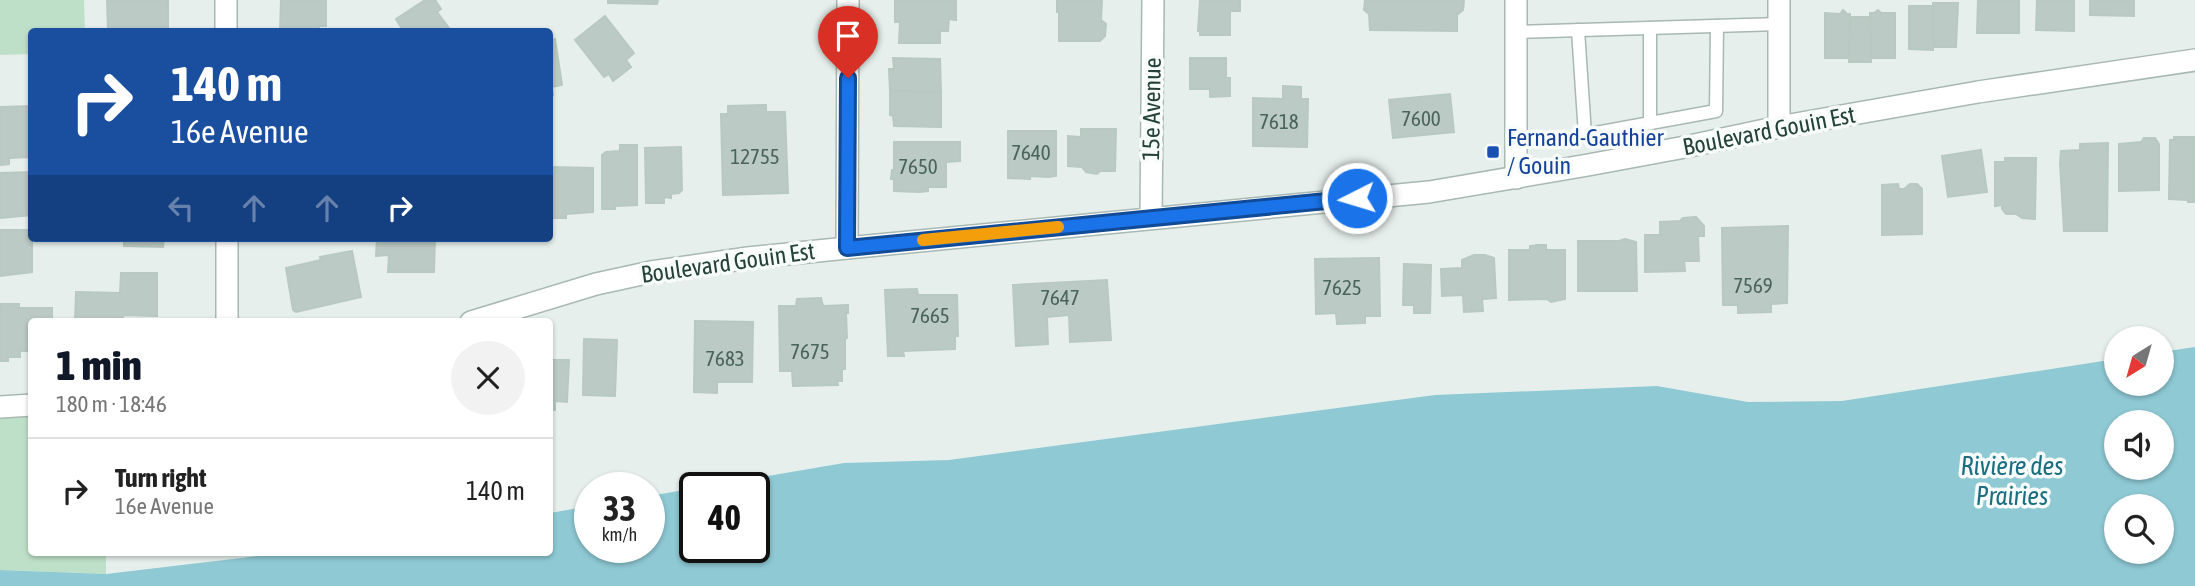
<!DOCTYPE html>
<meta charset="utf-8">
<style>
body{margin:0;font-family:"Asap Condensed",sans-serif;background:#f2f2f2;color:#222;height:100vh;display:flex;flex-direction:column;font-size:26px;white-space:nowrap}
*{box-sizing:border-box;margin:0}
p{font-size:23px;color:#767676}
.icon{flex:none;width:38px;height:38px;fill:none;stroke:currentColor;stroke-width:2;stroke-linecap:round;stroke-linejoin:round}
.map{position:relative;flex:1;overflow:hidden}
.details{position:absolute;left:28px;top:318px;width:525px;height:238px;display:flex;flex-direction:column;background:#fff;border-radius:7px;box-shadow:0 2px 5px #0004}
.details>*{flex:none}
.guide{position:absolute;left:28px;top:28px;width:525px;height:214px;border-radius:7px;box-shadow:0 2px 5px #0004;background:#1a4fa0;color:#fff;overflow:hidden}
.needle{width:46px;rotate:217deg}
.fabs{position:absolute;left:2104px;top:326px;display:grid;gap:14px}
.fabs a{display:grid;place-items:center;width:70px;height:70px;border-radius:50%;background:#fff;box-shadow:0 2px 5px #0004;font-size:35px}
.speed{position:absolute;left:574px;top:472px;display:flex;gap:14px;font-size:35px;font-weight:700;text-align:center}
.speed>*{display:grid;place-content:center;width:91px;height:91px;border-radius:50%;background:#fff;box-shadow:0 2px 5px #0004;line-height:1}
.speed small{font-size:18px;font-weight:400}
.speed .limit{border:4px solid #111;border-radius:10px;background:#fff;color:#111}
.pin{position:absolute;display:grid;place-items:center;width:60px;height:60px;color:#fff;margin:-72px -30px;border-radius:50% 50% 50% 0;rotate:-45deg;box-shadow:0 0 7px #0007}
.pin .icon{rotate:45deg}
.me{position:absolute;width:77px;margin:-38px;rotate:265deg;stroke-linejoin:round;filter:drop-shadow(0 0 5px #0008)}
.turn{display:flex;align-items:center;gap:24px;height:147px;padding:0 28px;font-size:32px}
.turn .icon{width:91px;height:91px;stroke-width:2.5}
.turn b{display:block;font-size:49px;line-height:60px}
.lanes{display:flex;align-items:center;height:66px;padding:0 28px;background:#0003;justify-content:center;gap:35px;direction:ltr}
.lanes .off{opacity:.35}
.round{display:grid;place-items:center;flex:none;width:74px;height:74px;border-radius:37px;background:#f2f2f2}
.summary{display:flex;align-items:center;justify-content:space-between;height:119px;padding:0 28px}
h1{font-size:42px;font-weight:800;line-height:52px;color:#111827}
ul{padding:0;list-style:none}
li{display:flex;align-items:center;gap:21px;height:105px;padding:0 28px;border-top:2px solid #e0e0e0}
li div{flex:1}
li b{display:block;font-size:26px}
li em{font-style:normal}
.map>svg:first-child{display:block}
.green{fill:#bfe0c8}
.water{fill:#8ec9d4;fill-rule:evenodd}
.building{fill:#bbcac4;stroke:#b8c9c2;stroke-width:2}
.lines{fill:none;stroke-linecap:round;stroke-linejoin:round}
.service-casing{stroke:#a8b8b2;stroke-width:15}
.minor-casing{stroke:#a8b8b2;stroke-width:24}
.tertiary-casing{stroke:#a8b8b2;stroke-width:24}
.service{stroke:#fff;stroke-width:12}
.minor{stroke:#fff;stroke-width:21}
.tertiary{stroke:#fff;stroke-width:21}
.route-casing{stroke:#114b97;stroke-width:18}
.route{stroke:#1a73e8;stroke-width:12}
.slow{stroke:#f59e0b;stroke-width:12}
.transit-dot{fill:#1a4fb4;stroke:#f7fbf9;stroke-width:2.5}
.labels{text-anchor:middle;stroke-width:7;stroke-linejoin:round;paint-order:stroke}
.number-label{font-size:21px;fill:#4a645c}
.street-label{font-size:24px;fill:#24423a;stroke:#f7fbf9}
.transit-label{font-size:24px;fill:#164399;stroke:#f7fbf9;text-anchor:start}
.water-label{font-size:26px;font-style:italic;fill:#1c6f80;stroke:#f7fbf9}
</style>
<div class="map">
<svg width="2195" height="586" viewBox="0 0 2195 586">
<rect width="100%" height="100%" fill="#e6efeb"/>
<g class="green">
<path d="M0 0H84L85 31 32 32 31 54 0 55Z"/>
<path d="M31 408 32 553H106V574L0 570V411Z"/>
</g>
<path class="water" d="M2195 347V586H0V570L106 574 283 553H550V513L590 506V548H649V496L844 463 949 460 1435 395 1657 386 1748 402 1842 401 2116 359V383H2161V352ZM2116 422H2161V467H2116ZM695 488H754V548H695ZM2116 506H2161V551H2116Z"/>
<g class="building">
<path d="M107 0H168V32H108Z"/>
<path d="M281 0H326V26H319V32H280Z"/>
<path d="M425 0H435L441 9 437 12 452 32H404L396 19Z"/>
<path d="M608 0H658L657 4 608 3Z"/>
<path d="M895 0H956V20L949 19 948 31H940V43H899L900 22H895Z"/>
<path d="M1057 0H1102L1101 20 1106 24 1105 36 1100 41H1059V12H1057Z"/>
<path d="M1200 0H1240V11H1230V35H1200V31H1198Z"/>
<path d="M1365 0H1462L1464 1 1463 10 1457 15V31L1370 30 1369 14 1364 10Z"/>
<path d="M1978 0H2019V33H1977Z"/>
<path d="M2037 0H2074V31L2036 30Z"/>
<path d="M2090 0H2134V16L2090 15Z"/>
<path d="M1933 3H1958L1956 47H1934Z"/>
<path d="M1909 6H1933V50L1909 49Z"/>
<path d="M1843 10 1847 14H1850L1849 58H1825V13L1840 14Z"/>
<path d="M1878 10 1881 13H1895V58H1871L1870 13H1874Z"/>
<path d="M605 16 634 53 626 60 631 67 613 81 609 74 604 77 575 40Z"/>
<path d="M1851 17H1870L1871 62H1849Z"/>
<path d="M555 39 562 85 552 87 553 95H550V40Z"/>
<path d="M893 58 940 59 941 92 890 91 889 69H894Z"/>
<path d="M1190 58H1226V78H1230V96L1210 97V89H1190Z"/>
<path d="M1283 86 1301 87V99H1308L1307 147 1253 146V98L1283 99Z"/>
<path d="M890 91 941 92V127L894 126 893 116 890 115Z"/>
<path d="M1450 94 1454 132 1393 138 1389 100Z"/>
<path d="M766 105V112H785L788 193 723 195 721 114H728V106Z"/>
<path d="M32 106 31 157 9 158V164L0 165V107Z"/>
<path d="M1081 129H1116L1115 171H1100L1097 174 1086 172 1082 167 1068 166V136L1081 137Z"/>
<path d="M1008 131H1056V176L1049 177 1030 176V179L1008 178Z"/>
<path d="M2174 137H2195V202H2188V200L2169 199 2170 140H2174Z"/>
<path d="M2144 138H2155L2159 144V190L2119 191V144L2141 142Z"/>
<path d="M894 142H960V161L946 162V187H928V191L919 192 894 191V179H891L892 170H894Z"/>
<path d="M2108 143 2107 231H2064L2060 163 2061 151 2080 150V144Z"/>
<path d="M620 145H637V205L615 206V209H602V155L606 152 620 151Z"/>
<path d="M681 147 682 190 679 193 671 194V198L664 197V203H646L645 148Z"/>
<path d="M1981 150 1987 192 1948 197 1942 156Z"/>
<path d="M2005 158H2036L2035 219 2022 218 2016 214H2006L2002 209V205L1995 206V162H2005Z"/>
<path d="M550 167 593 168V212L566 214V218H550Z"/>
<path d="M32 172V215L0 218V173Z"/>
<path d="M1898 184 1899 189H1904L1910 184H1917L1922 189V234L1882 235V185Z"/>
<path d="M1696 217 1704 226V236H1698L1699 261H1684L1685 271 1645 272V235H1660V222L1680 221 1683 218Z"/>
<path d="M1788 226 1787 303 1771 304V312L1738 313V305H1723L1722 228Z"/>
<path d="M0 230H32V272L0 276Z"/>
<path d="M124 238H164L163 247 124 246Z"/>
<path d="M377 238H435L434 272H388L389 255 376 256Z"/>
<path d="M1625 239 1636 242 1637 291H1578V241H1619Z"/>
<path d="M1537 245H1546V250H1565V299L1551 302 1547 299 1509 300V250H1530V246Z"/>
<path d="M352 251 361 297 296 312 293 310 286 268 321 260 320 257Z"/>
<path d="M1474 255H1485L1494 258 1496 298 1482 299 1483 311 1464 312 1463 295 1442 296 1441 269 1462 268V260Z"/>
<path d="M1379 258 1380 316H1365V323L1337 324 1336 313 1316 314 1315 259Z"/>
<path d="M1404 264 1431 265 1430 313H1414V305H1403Z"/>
<path d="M121 273H157V316L123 315V318H118L117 322H75L76 292 120 293Z"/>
<path d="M1107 280 1111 340 1070 342 1069 315 1047 317 1048 344 1016 346 1013 285Z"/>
<path d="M917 289 918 295H957L958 336H955V349L903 351 904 356H888L885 290Z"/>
<path d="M821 298 823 306 848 305V313H846L847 338 845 339V369H842V381H837L838 385 793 386 792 371H780L779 306H796L797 299Z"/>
<path d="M0 304H19V308H52V322H32V351H20V357H8V361H0Z"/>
<path d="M695 321 753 322 752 382H717V393L694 392Z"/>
<path d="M584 339 617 340 615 396 583 395Z"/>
<path d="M550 360H569L567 402 555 401V410H550Z"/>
</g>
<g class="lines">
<defs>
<g id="service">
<path d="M1650 28V123"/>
<path d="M1578 30 1585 135 1716 111 1717 26"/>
<path d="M1516 32 1779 24"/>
</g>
<g id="minor">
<path d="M226 0V32"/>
<path d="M1516 0V178"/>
<path d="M1779 0V127"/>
<path d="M1151 218 1153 0"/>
<path d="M227 238V322"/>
<path d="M847 248 848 0"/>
</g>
<g id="tertiary">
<path d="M471 322 596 284 651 272 748 258 847 248 1429 192 1588 165 1685 147 1779 127 1978 92 2195 60"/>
<path d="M0 407 32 405"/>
</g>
</defs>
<use href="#service" class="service-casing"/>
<use href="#minor" class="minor-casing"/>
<use href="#tertiary" class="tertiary-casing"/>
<use href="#service" class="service"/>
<use href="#minor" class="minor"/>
<use href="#tertiary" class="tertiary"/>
</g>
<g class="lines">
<defs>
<path id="route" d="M848 78 847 248 1357 198"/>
</defs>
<use href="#route" class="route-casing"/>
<use href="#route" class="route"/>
<path class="slow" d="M923 240 1058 227"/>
</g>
<rect class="transit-dot" x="1486" y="145" width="14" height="14" rx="3.5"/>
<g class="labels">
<g class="number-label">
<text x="1421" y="126">7600</text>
<text x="1279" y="129">7618</text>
<text x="1031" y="160">7640</text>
<text x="755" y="164">12755</text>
<text x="918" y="174">7650</text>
<text x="1753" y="293">7569</text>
<text x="1342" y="295">7625</text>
<text x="1060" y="305">7647</text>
<text x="930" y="323">7665</text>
<text x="810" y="359">7675</text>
<text x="725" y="366">7683</text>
</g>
<g class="street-label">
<text transform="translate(1152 109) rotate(-89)" y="8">15e Avenue</text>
<text transform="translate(1769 131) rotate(-11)" y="8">Boulevard Gouin Est</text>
<text transform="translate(728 263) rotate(-8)" y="8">Boulevard Gouin Est</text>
</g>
<g class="transit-label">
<text x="1507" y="146">Fernand-Gauthier<tspan x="1507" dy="28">/ Gouin</tspan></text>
</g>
<g class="water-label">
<text x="2012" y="475">Rivière des<tspan x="2012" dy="30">Prairies</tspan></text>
</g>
</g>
</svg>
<div class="fabs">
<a><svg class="needle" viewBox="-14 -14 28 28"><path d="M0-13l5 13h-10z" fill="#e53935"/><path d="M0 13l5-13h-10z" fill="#767676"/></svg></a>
<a><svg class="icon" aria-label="sound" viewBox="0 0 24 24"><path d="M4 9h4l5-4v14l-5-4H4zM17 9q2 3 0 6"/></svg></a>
<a><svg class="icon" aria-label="search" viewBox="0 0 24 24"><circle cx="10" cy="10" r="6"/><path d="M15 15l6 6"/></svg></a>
</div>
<div class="speed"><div>33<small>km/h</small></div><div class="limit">40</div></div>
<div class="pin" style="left:848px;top:78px;background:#d93025"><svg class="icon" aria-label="arrive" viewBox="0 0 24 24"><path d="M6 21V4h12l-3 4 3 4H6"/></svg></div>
<svg class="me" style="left:1357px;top:198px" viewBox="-20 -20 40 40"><circle r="17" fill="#1a73e8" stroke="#fff" stroke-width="3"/><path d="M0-11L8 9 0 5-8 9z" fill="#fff"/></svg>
<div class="guide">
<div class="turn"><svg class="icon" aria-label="right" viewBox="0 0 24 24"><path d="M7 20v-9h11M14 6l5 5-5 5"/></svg><div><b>140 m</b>16e Avenue</div></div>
<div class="lanes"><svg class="icon off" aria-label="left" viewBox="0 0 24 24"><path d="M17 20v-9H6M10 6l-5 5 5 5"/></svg><svg class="icon off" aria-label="ahead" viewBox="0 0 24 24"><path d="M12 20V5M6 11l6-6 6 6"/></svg><svg class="icon off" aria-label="ahead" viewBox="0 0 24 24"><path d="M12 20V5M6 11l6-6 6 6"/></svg><svg class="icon" aria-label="right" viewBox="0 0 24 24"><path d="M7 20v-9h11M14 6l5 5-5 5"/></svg></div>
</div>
<section class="details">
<div class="summary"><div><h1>1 min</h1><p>180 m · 18:46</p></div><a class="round"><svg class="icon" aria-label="close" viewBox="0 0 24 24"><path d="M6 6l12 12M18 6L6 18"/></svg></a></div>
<ul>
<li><svg class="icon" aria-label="right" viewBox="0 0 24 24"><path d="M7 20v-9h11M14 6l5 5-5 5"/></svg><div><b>Turn right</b><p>16e Avenue</p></div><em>140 m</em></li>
</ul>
</section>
</div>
